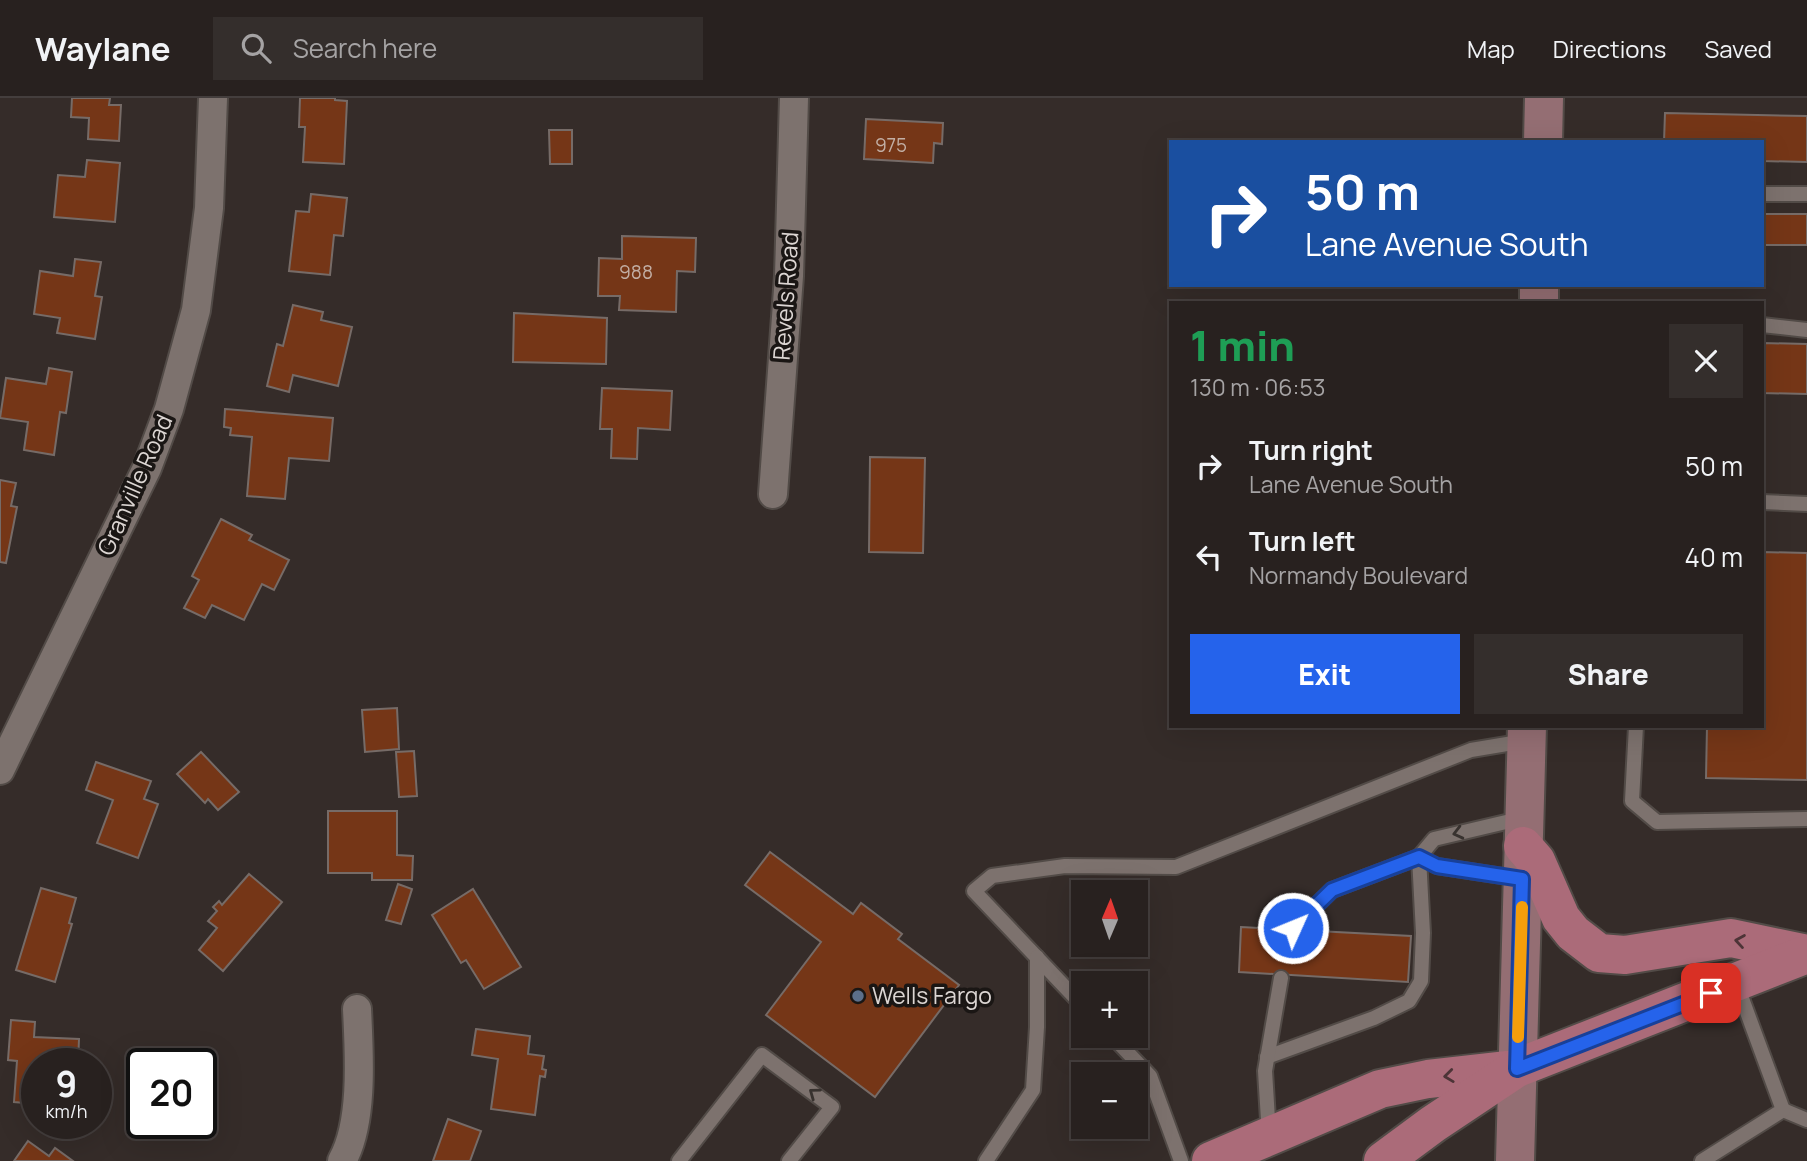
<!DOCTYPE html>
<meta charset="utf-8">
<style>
body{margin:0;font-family:Manrope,sans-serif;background:#342e2c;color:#f1f3f6;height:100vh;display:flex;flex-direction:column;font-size:26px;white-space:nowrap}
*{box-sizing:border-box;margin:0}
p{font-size:23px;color:#a5a3a4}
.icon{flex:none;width:38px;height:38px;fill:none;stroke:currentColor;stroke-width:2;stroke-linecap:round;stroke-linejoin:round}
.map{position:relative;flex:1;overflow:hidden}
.sheet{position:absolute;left:1169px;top:203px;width:595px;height:427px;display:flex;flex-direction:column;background:#28211f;border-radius:0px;box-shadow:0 7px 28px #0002,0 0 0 2px #443e3d}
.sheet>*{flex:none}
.guide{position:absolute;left:1169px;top:42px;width:595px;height:147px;border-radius:0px;box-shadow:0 7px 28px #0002,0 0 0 2px #443e3d;background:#1a4fa0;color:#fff;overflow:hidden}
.needle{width:46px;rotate:2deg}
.buttons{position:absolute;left:1071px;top:782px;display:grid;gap:14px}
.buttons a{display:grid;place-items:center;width:77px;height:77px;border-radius:0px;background:#28211f;box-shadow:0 7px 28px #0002,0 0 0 2px #443e3d;font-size:35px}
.speed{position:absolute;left:21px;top:950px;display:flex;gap:14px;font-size:35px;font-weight:700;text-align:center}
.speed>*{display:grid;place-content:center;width:91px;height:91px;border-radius:50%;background:#28211f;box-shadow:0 7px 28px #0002,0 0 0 2px #443e3d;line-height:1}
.speed small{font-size:18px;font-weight:400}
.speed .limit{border:4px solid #111;border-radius:10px;background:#fff;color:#111}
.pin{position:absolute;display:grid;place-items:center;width:60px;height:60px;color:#fff;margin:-30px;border-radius:14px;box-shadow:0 4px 10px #0006}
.me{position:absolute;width:77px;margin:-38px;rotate:46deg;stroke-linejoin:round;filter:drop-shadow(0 0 5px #0008)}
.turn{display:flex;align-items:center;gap:24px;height:147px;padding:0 21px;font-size:32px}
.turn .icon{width:91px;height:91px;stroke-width:2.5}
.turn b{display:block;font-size:49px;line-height:60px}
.round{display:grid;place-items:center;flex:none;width:74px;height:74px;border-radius:0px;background:#342e2c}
.summary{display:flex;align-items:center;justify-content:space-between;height:119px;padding:0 21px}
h1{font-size:42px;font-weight:800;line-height:52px;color:#1e9e55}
.cta{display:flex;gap:14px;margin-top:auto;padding:14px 21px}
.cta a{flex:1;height:80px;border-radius:0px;background:#2563eb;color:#fff;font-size:28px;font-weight:800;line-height:80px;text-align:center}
.cta a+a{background:#342e2c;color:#f1f3f6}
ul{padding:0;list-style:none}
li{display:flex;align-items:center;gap:21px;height:91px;padding:0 21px}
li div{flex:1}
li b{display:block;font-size:26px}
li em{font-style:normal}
header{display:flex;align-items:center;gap:42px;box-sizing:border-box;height:98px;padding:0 35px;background:#28211f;border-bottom:2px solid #443e3d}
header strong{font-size:33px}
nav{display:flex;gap:38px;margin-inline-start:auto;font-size:24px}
.search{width:490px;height:63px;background:#342e2c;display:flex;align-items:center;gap:18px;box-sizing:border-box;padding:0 24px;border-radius:0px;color:#a5a3a4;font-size:26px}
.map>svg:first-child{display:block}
.building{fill:#753617;stroke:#766b67;stroke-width:2}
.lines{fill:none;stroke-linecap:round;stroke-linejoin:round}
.lane-casing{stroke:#524b47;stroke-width:18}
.street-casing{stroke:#524b47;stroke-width:32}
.secondary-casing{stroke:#524b47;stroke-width:42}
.primary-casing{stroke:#524b47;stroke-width:42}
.lane{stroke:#7d726e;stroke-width:14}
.street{stroke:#7d726e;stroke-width:28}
.secondary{stroke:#946e73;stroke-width:38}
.primary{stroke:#ab6b79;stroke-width:38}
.oneway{stroke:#38322f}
.oneway2{stroke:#4d3437}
.route-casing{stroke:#184099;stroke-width:18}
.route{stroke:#2563eb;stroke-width:12}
.slow{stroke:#f59e0b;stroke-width:12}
.service-dot{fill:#5c6f8a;stroke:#1a1614;stroke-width:2.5}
.labels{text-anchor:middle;stroke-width:7;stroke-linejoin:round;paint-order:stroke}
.number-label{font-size:19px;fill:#c2aea4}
.street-label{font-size:23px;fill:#dcd6d3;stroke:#1a1614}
.poi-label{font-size:23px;fill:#dcd6d3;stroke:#1a1614;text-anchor:start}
</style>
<header>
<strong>Waylane</strong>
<div class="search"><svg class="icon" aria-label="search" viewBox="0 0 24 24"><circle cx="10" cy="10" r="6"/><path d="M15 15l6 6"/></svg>Search here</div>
<nav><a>Map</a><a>Directions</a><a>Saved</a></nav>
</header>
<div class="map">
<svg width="1807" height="1063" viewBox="0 0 1807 1063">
<rect width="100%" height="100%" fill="#352c29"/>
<g class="building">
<path d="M72 0H110L109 7H121L119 43 88 41 89 20 71 19Z"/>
<path d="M300 0H335V2L347 3 344 66 303 64 305 29H299Z"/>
<path d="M1665 15 1807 18V64L1762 63V44H1664Z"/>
<path d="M866 21 943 25 942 46 934 45 933 65 864 61Z"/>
<path d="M549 32H572V66H550Z"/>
<path d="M87 62 120 65 115 124 54 119 58 77 85 79Z"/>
<path d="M311 96 347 100 343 138 334 137 330 177 289 173 296 113 309 114Z"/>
<rect x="1762" y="116" width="45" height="31"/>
<path d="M622 138 696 140 695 174 677 173 676 214 619 212 620 198H598L599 160 622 161Z"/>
<path d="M75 161 101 164 95 198 102 199 95 241 57 235 60 220 34 216 40 173 73 178Z"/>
<path d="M293 207 323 214 321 222 352 229 338 288 293 277 289 294 267 288 277 246 283 248Z"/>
<path d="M514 215 607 220 606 266 513 264Z"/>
<path d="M1762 245 1807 246V296L1762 295Z"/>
<path d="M49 270 72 274 66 315 60 314 54 357 24 352 28 324 0 320 6 280 46 286Z"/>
<path d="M602 290 672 293 670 332 638 330 637 361 611 360 612 331H600Z"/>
<path d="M225 311 333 320 329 363 289 360 285 401 247 398 252 339 230 337 231 330 224 329Z"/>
<path d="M870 359 925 360 923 455 869 454Z"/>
<path d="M0 382 16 385 11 408 17 409 6 465 0 464Z"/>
<path d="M221 421 252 437 249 442 289 462 274 492 262 486 244 522 212 507 205 520 184 510 199 482 192 478Z"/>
<path d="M1762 454 1807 455V682L1706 680 1707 628H1762Z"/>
<path d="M397 610 399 651 365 654 362 612Z"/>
<path d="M414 653 417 698 399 699 396 654Z"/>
<path d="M201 654 239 694 218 712 208 701 205 705 177 676Z"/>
<path d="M96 664 151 683 144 701 158 706 138 760 97 745 113 702 86 692Z"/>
<path d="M328 713H397V757L413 758 412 782H372V775H328Z"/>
<path d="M770 754 853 816 861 805 902 836 898 841 959 887 875 999 766 917 821 844 745 787Z"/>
<path d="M249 776 282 804 223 873 199 852 217 830 208 823 217 813 213 809 219 803 222 807Z"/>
<path d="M398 786 412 791 401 826 386 822Z"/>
<path d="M41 790 76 800 69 825 72 826 55 884 16 872Z"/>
<path d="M473 791 521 869 484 891 466 862 461 865 432 817Z"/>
<path d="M1241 829 1411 838 1408 884 1239 874Z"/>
<path d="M11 922 35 924 34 939 79 941 78 966H37V1006L14 1004 17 963 8 962Z"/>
<path d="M476 931 530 938 528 956 544 958 542 971 546 972 545 979 540 978 535 1017 491 1011 498 961 472 957Z"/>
<path d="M448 1021 481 1033 470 1063H433Z"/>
<path d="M28 1043 49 1058 55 1050 73 1063H14Z"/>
</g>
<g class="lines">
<defs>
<g id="lane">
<path d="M1762 96H1807"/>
<path d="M1762 227 1807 232"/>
<path d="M1762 404 1807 406"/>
<path d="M1636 628 1632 703 1657 724 1807 721"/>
<path d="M1522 781 1437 768 1419 759 1434 741 1523 720"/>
<path d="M1083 908 974 793 992 778 1065 768 1176 769 1471 652 1525 643"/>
<path d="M1112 938 1150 978 1181 1063"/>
<path d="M1267 959 1374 920 1409 903 1421 883 1423 835 1419 759 1332 792 1293 830"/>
<path d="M1783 1012 1807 1022"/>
<path d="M1269 1038 1265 973 1281 880"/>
<path d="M679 1063 762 957 832 1009 789 1063"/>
<path d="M986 1063 1033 992 1037 929V859"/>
<path d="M1702 1063 1783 1012 1737 887"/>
</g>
<g id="street">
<path d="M773 396 789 178 794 0"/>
<path d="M0 672 147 370 169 311 196 212 209 110 213 0"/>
<path d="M342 1063C364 1024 359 954 357 911"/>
</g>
<g id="secondary">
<path d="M1543 44 1544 0"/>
<path d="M1539 205V187"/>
<path d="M1515 1063 1527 628"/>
</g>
<g id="primary">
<path d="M1523 748 1536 763 1561 820 1573 835 1599 855 1625 857 1731 840 1807 856"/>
<path d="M1211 1063 1380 991 1428 981 1508 972"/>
<path d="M1383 1063 1433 1026 1517 970 1807 856"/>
</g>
</defs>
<use href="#lane" class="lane-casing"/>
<use href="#street" class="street-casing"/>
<use href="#secondary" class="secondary-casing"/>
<use href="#primary" class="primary-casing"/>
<use href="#lane" class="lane"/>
<use href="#street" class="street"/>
<use href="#secondary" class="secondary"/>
<use href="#primary" class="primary"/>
</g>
<defs><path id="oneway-chevron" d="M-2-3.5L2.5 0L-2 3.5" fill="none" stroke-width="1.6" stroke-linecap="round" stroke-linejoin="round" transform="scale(1.75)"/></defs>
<g class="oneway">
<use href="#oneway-chevron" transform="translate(1458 735) rotate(166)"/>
<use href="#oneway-chevron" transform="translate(814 995) rotate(-144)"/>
</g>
<g class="oneway2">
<use href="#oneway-chevron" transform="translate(1740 843) rotate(-171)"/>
<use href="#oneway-chevron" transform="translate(1449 978) rotate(173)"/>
</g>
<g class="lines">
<defs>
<path id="route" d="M1293 830 1332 792 1419 759 1437 768 1522 781 1517 971 1711 895"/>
</defs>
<use href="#route" class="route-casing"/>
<use href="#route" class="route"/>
<path class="slow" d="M1518 939 1522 809"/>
</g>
<circle class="service-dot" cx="858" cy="898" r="7"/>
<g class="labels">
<g class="number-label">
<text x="891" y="54">975</text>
<text x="636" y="181">988</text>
</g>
<g class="street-label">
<text transform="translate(786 198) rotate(-86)" y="8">Revels Road</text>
<text transform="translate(135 387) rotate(-66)" y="8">Granville Road</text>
</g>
<g class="poi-label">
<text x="872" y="906">Wells Fargo</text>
</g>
</g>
</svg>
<div class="buttons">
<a><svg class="needle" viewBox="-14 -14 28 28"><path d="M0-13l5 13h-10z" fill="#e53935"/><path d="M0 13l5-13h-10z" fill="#a5a3a4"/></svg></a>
<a>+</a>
<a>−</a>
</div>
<div class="speed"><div>9<small>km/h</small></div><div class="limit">20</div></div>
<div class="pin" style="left:1711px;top:895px;background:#d93025"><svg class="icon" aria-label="arrive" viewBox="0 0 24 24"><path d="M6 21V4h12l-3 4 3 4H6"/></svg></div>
<svg class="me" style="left:1293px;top:830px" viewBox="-20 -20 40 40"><circle r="17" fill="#2563eb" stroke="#fff" stroke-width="3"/><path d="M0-11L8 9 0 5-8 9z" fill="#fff"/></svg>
<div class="guide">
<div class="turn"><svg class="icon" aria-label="right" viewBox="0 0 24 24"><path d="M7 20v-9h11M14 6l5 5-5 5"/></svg><div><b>50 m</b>Lane Avenue South</div></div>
</div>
<section class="sheet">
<div class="summary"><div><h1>1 min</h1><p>130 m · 06:53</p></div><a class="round"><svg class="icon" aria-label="close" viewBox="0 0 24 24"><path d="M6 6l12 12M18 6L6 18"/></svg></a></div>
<ul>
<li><svg class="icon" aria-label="right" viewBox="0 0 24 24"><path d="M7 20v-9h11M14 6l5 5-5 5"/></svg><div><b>Turn right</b><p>Lane Avenue South</p></div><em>50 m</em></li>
<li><svg class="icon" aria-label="left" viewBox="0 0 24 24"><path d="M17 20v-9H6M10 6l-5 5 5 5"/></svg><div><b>Turn left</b><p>Normandy Boulevard</p></div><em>40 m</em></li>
</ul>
<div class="cta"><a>Exit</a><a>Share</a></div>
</section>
</div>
